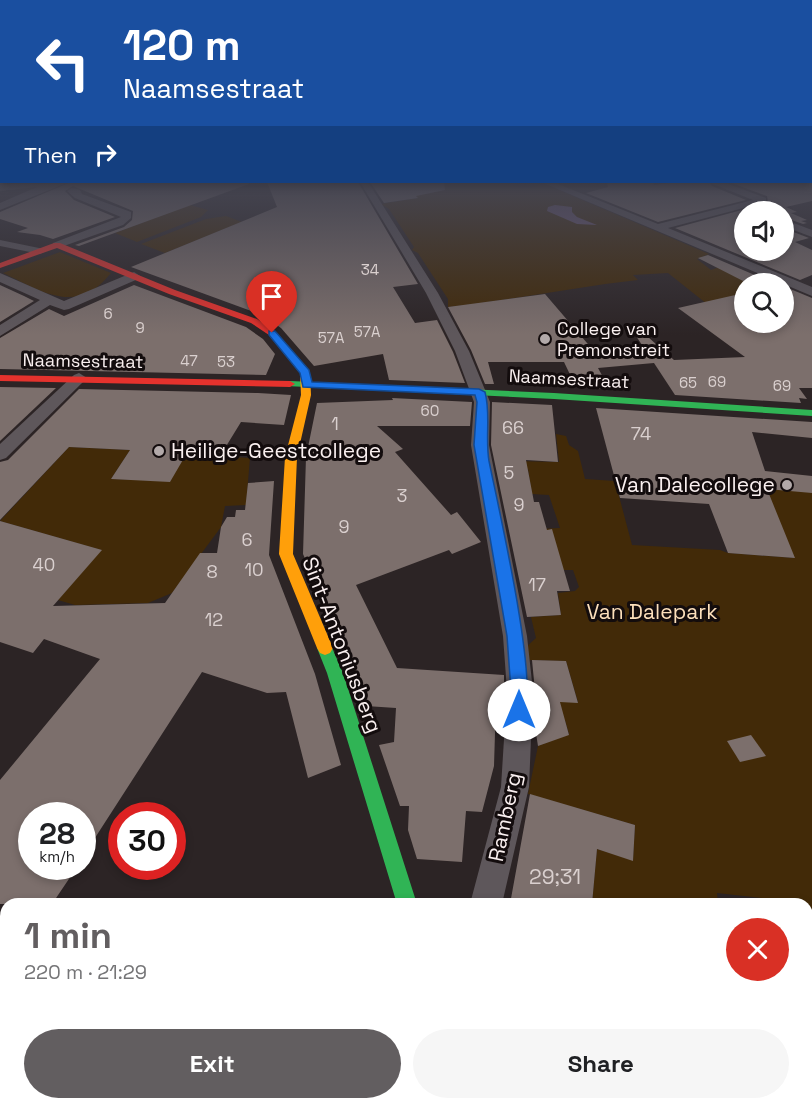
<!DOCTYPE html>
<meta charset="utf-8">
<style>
body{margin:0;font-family:"Space Grotesk",sans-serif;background:#f6f6f6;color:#202124;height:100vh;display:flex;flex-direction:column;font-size:22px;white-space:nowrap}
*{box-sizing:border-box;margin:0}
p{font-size:20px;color:#757577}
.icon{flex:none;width:33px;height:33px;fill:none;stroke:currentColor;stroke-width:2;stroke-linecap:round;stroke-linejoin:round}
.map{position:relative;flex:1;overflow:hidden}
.sheet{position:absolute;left:0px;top:898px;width:813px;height:212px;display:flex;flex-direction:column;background:#fff;border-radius:18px 18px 0 0;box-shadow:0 3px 9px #0003}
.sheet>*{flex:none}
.banner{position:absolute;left:0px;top:0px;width:813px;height:183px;box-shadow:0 3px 9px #0003;background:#1a4fa0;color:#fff;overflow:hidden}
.controls{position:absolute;left:734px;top:201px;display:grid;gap:12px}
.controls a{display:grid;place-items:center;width:60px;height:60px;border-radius:50%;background:#fff;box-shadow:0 3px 9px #0003;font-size:30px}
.speed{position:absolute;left:18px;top:802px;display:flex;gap:12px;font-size:30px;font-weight:700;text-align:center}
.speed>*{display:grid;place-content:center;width:78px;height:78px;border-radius:50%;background:#fff;box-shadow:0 3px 9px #0003;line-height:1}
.speed small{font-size:15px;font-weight:400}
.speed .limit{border:9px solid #d22;background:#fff;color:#111}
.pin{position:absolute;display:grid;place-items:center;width:51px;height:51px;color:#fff;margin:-62px -26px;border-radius:50% 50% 50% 0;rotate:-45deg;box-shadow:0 0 6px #0007}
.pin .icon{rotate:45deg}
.me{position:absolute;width:66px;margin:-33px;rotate:0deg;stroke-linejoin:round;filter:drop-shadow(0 0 4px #0008)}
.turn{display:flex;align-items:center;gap:21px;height:126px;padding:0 24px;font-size:27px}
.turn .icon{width:78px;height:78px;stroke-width:2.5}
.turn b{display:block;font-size:42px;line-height:51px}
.then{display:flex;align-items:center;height:57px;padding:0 24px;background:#0003;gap:12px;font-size:22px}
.round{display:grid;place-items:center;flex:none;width:63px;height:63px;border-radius:32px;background:#f6f6f6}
.overview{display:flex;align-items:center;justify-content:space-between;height:102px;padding:0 24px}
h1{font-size:36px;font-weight:700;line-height:45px;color:#625e60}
.button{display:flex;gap:12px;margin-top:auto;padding:12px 24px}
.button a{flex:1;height:69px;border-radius:36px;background:#625e60;color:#fff;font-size:24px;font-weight:700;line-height:69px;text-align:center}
.button a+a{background:#f6f6f6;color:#202124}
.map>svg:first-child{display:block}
.green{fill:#422a08}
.water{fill:#725c7f}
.building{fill:#7c6f6c}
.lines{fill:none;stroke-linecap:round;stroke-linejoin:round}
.street{fill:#5e575b;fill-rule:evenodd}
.fast{fill:#30b455;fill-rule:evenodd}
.slow{fill:#ff9f0a;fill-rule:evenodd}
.jam{fill:#e5322d;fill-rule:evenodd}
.route{fill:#1a73e8;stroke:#114b97;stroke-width:1.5}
.poi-dot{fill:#b2a9a9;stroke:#130c0d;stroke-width:2}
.labels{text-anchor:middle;stroke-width:6;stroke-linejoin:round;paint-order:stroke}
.far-number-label{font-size:15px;fill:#dad0cf}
.far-poi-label{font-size:18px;fill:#faf0f0;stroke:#130c0d;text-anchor:start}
.far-street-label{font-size:18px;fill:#faf0f0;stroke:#130c0d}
.number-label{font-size:18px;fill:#dad0cf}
.poi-label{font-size:21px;fill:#faf0f0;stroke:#130c0d;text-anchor:start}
.park-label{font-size:21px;fill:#fcdfbb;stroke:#130c0d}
.street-label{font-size:21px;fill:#faf0f0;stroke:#130c0d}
.near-number-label{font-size:21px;fill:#dad0cf}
</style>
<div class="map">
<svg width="812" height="1109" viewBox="0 0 812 1109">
<rect width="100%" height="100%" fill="#2c2425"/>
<g class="green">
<path d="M389 182H516L507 184 526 189 545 184 709 254 697 259 711 270 719 267 749 283 744 284V299L707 304 668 273 633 275 638 280C574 287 514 300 448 307V299L418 253 412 250 414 247 389 209 381 204 417 198Z"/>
<path d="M190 205 208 210 201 217 137 242 115 233Z"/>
<path d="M226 216 242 222 165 253 141 244 206 219Z"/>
<path d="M60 252 111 273C77 316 43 292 3 273Z"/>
<path d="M556 434 566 436 569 445 578 451 585 479 615 481 632 545 720 550 728 553 794 558 765 485 812 492V915L807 903 717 893 718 904H592L597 849 633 860 635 825 528 794 538 746 569 734 565 720 534 721 529 702H578L566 661 524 660 523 650 536 638 531 617 561 615 558 593 575 591 579 587 573 570H549L539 529 560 528 549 495 532 494 528 469H514L512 461 559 462Z"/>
<path d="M69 447 130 450 111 479 170 481 185 454 250 458 246 505 225 506 221 527 172 593 148 603 75 605 58 600 101 550 0 521Z"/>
</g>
<path class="water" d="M555 205 572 207V212L577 217 597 225 577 224 547 211 548 207Z"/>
<g class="building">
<path d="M71 182H248L249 184 79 246 75 245 124 227 132 220 133 211 73 186 65 191 74 200 115 217 53 239 40 235 17 232 28 228 0 219V212Z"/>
<path d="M267 182H358L418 284 393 287 415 323 437 320 453 352 465 383 389 380 383 354 314 366 281 328 262 315 131 267 277 207Z"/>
<path d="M370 182H444L445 190 416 196 418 198 384 203Z"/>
<path d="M607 182H653L654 185 675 182H709L712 186 746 200 658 222 586 193 608 187Z"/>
<path d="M729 182H812V201L786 207 797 212 791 213 807 220 801 221 807 223 803 224 783 217V212H744V250H783V228L809 238 795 242 812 250V275L800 280 675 228 768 203 767 196Z"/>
<path d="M708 255 776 284H749L698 258Z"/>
<path d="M0 285 24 296 34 301 0 322Z"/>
<path d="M134 285 246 327 263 339 275 354 266 375 0 369V338L49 309 64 316Z"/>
<path d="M783 286 812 298V388H799L807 399 799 398 801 403 675 395 654 363 598 368 610 390 575 385 564 362H488L494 384H485L471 350 448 307 545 294 593 350 642 345 634 333 639 329 674 360 745 357 678 308 744 293V322H783Z"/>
<path d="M0 387 56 388 0 441Z"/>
<path d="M79 389 258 393 291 395 284 425 241 422 225 448 191 446 170 482 111 479 130 450 69 447 0 520V462L8 460Z"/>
<path d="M392 398 472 402 470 426H377L403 449 395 452 451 515 457 512 481 542 452 554 449 550 356 585 397 668 504 675V701H496L494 766 482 812 466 811 462 862 417 859 408 830 409 806H400L379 745 394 742 396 708 366 706 355 672 303 554 306 457 317 403 393 400Z"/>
<path d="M492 402 552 405 558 462 526 460 534 502H539L547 530 552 529 570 591H557L561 615 527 617 491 445Z"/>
<path d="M596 408 812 422V438L752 432 765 471 812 476V493L767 489 795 558 728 553 709 504 620 498Z"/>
<path d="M274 481 269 555 315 674 341 765 308 778 286 692 267 693 202 672 82 858V816H32V867H77L52 904H0V780L100 659 44 639 33 653 0 642V521L102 550 53 606 165 603 200 553H217L221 527 227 517H235L236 510H245L248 483Z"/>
<path d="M532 660 566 661 578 703 560 702 569 735 538 746 534 721 535 691Z"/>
<path d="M751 735 766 756 740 762 727 741Z"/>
<path d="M530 794 635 825 633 861 597 849 592 904H510Z"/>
</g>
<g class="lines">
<g class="street">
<path d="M35 182 42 184 50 182H69L0 210V203L37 187 0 191V185Z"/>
<path d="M360 182H368L438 293 469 351 490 402 489 445 527 636 533 691 529 787 502 904H470L501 787 507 691 503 636 471 445 474 402 455 351 426 293Z"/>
<path d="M541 182H553L658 224 753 200 713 184 712 182H723L766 198V202L668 228 812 287V296Z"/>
<path d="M72 188 80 190 82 194 131 212V218L123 225 61 247H53V243L121 217 75 198 67 191Z"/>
<path d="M783 219 812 230V237L783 226Z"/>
<path d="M0 240 44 249 46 251 40 254 0 246Z"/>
<path d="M134 272 140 276 138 279 69 309 64 310 50 305 0 336V325L40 300 0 282V273L64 301Z"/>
<path d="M79 373 87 378 84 381 6 458 0 460V444L74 375Z"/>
<path d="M0 946 6 949V983L0 980Z"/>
<path d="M812 1053V1091L807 1092V1054Z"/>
<path d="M389 1104H427L426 1109H388Z"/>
</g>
<g class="fast">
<path d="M290 381 554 393 812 410V416L554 399 286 386 285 384Z"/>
<path d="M325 641 330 643 343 673 417 904H397L327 673 317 648 320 643Z"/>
</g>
<path class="slow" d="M300 364 310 373 311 395 297 457 293 554 333 648 330 653 325 655 320 653 317 648 279 554 285 457 301 395 300 373 295 367Z"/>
<g class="jam">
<path d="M54 243H60L175 290 257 319 275 331 305 367 297 369 269 335 251 323 169 294 57 248 0 268V263Z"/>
<path d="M0 375 290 381 295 384 290 387 0 381Z"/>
</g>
</g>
<linearGradient id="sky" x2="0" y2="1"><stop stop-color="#181414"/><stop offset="0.54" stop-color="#454551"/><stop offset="1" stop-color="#454551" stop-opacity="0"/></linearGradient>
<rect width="812" height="335" fill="url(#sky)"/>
<path class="route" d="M269 331H275L309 370 312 382 479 389 485 392C491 414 485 438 489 461 498 506 539 682 524 716L519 718 513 716 510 710 511 691 507 636 474 445 477 402 475 395 303 387 300 373 269 335Z"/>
<g class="poi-dot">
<circle cx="545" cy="339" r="6"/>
<circle cx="159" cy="451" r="6"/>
<circle cx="787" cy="485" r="6"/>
</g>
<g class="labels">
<g class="far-number-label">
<text x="370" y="275">34</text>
<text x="108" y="319">6</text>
<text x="140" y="333">9</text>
<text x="367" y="337">57A</text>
<text x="331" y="343">57A</text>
<text x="189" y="366">47</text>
<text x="226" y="367">53</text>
<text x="717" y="387">69</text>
<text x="688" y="388">65</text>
<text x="782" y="391">69</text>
<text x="430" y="416">60</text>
</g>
<g class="far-poi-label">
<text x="557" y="335">College van<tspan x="557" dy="21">Premonstreit</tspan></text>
</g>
<g class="far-street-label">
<text transform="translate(83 361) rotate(1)" y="6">Naamsestraat</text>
<text transform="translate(569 379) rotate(3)" y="6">Naamsestraat</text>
</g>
<g class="number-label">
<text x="335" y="430">1</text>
<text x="513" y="434">66</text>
<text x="641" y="440">74</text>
<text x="509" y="479">5</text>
<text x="402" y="502">3</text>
<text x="519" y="511">9</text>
<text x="344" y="533">9</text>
<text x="247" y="546">6</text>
<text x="44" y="571">40</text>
<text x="254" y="576">10</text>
<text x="212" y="578">8</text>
<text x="537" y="591">17</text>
<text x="214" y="626">12</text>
</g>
<g class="poi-label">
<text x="171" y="458">Heilige-Geestcollege</text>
<text x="775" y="492" text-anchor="end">Van Dalecollege</text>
</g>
<g class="park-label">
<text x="652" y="619">Van Dalepark</text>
</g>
<g class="street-label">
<text transform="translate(342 645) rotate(69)" y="7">Sint-Antoniusberg</text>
<text transform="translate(505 817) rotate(-78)" y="7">Ramberg</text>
</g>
<g class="near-number-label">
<text x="555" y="884">29;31</text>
</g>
</g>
</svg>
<div class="controls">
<a><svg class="icon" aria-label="sound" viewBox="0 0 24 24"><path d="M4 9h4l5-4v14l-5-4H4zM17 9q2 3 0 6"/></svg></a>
<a><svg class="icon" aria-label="search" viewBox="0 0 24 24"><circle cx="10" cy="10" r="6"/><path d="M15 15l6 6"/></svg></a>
</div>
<div class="speed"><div>28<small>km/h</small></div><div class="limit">30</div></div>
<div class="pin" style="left:272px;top:333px;background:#d93025"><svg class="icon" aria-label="arrive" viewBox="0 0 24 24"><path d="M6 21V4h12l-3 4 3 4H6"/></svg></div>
<svg class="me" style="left:519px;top:710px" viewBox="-20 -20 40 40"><circle r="19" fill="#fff"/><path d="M0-13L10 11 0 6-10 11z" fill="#1a73e8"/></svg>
<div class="banner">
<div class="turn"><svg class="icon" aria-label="left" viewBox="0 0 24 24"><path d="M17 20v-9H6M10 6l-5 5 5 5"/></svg><div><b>120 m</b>Naamsestraat</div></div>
<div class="then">Then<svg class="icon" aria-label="right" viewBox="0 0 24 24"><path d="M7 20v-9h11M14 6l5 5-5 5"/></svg></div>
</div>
<section class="sheet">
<div class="overview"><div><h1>1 min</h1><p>220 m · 21:29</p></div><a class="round" style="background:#d93025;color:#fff"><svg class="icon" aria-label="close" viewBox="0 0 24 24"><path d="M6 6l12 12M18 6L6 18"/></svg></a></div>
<div class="button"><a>Exit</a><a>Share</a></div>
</section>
</div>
